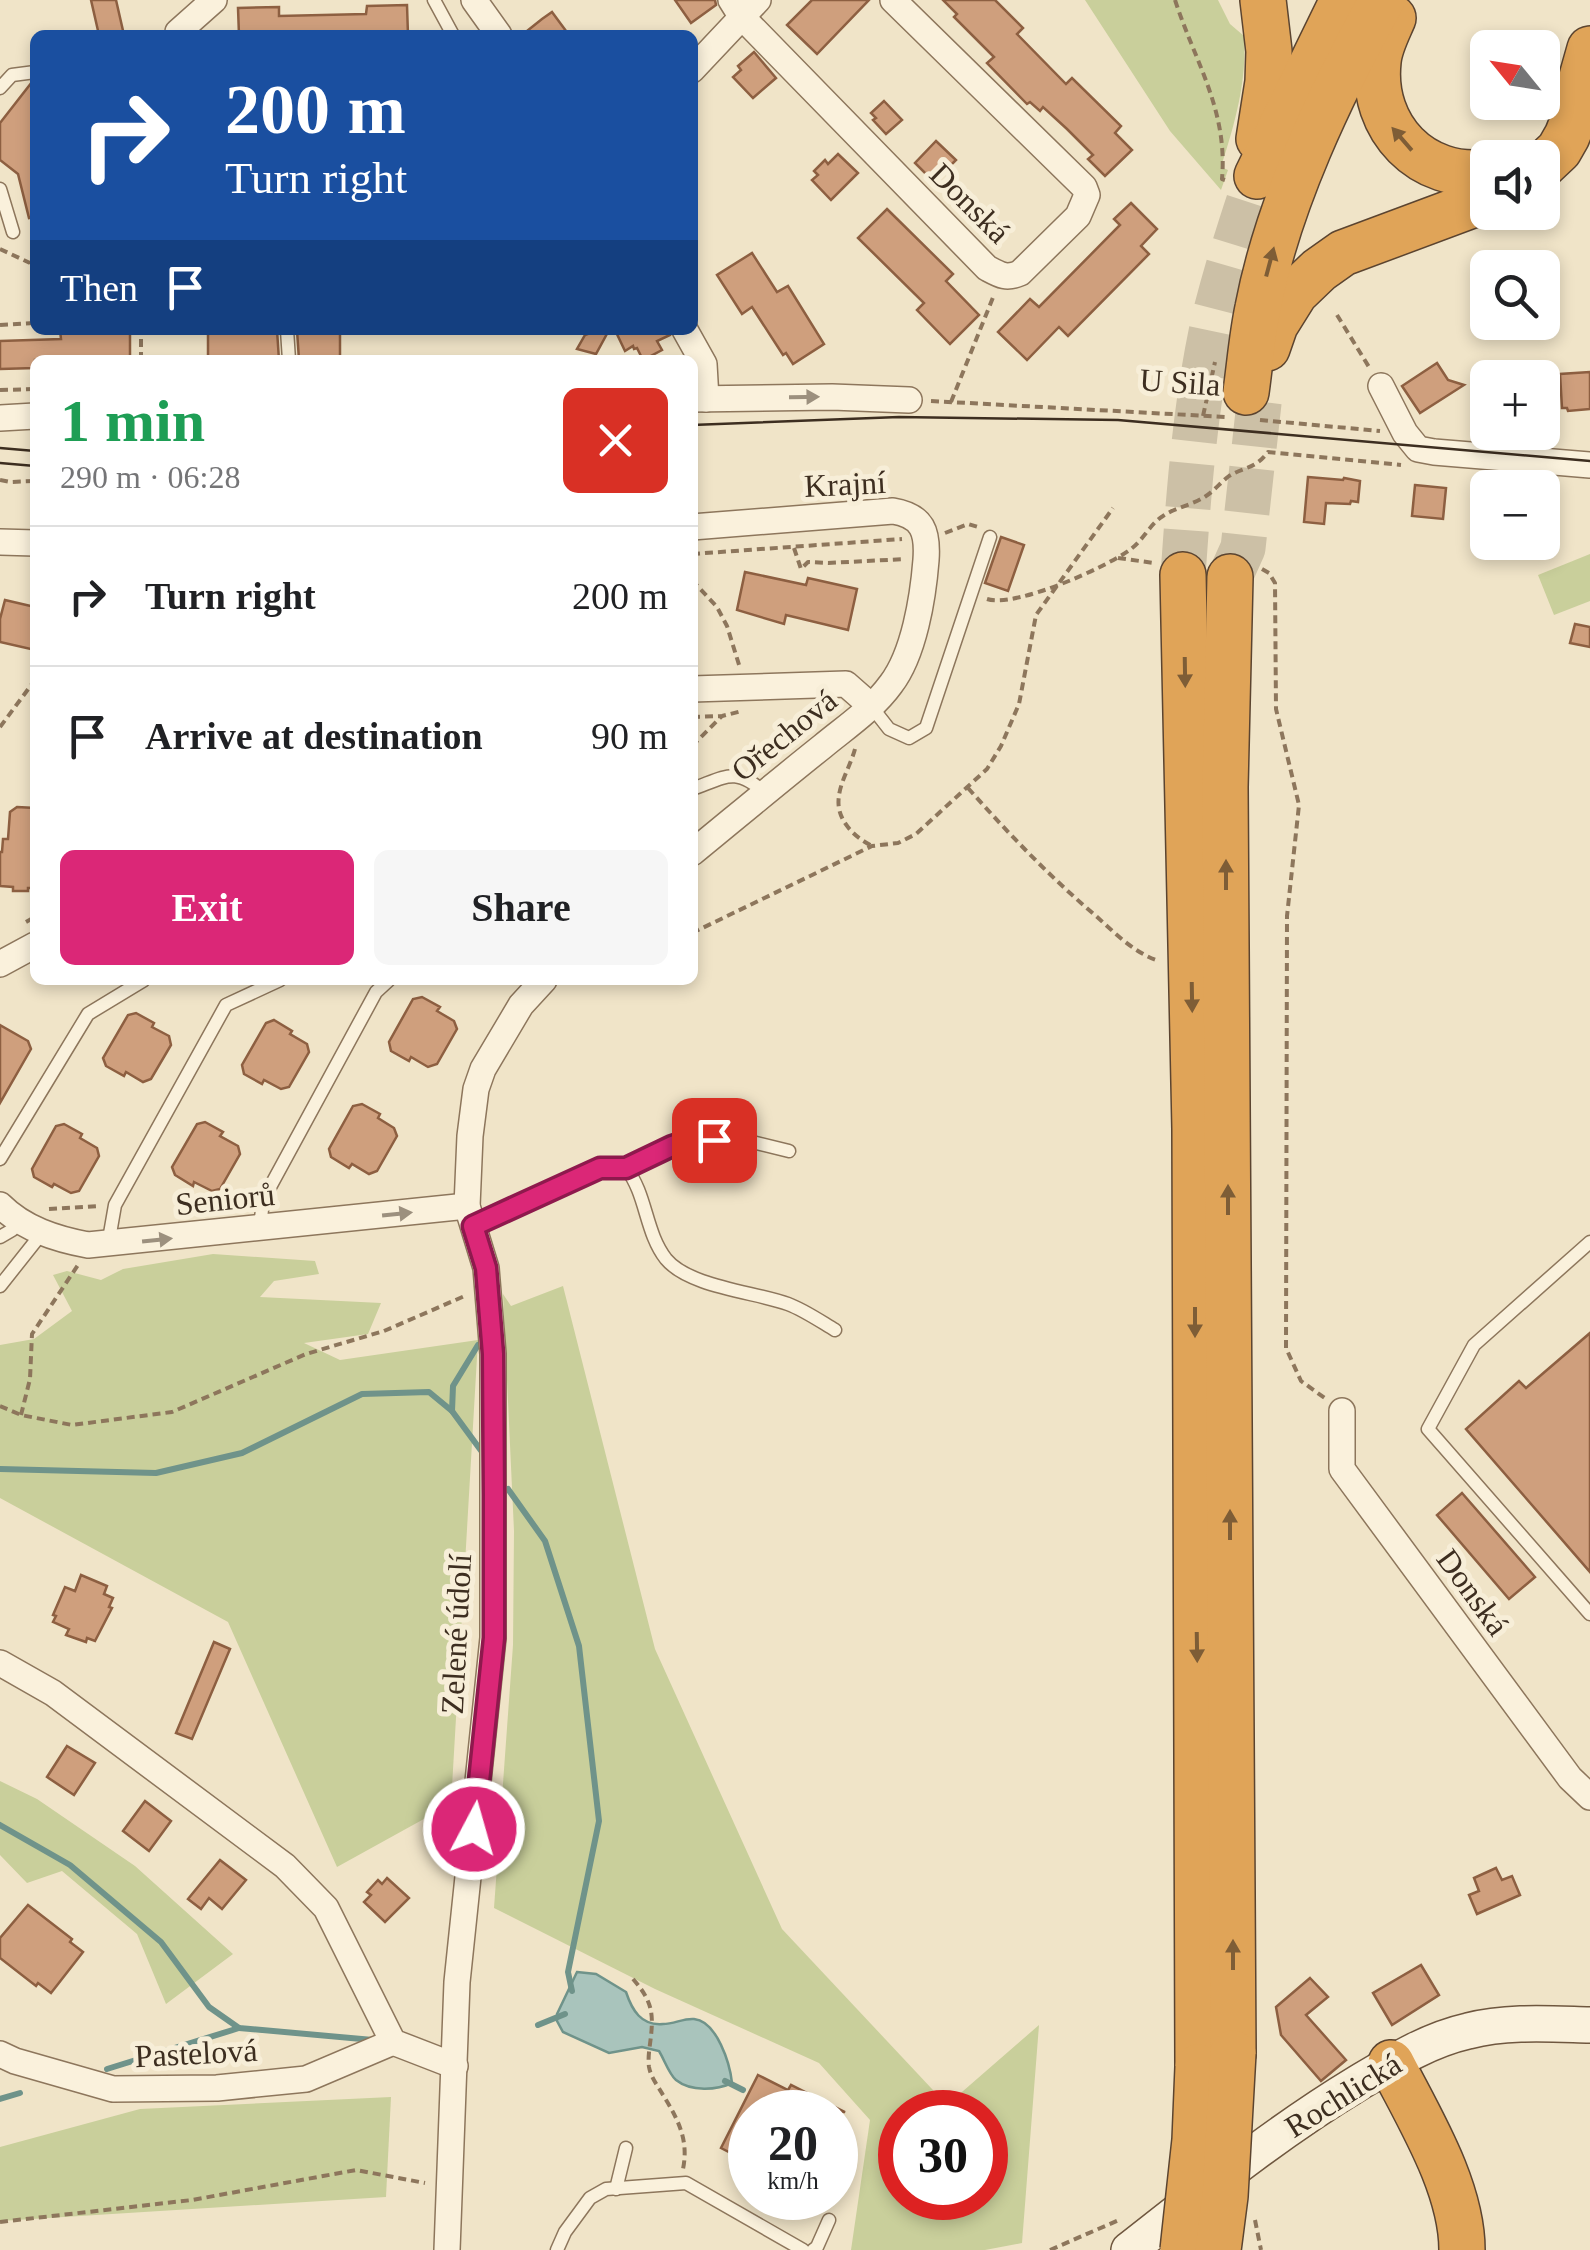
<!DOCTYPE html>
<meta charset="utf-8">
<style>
body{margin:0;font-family:"Times New Roman",serif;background:#f6f6f6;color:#202124;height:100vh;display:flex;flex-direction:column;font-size:38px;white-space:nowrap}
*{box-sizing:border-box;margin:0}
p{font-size:32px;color:#757577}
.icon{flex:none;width:55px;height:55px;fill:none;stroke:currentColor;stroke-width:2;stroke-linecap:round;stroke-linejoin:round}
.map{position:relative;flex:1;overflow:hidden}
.panel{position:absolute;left:30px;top:355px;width:668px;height:630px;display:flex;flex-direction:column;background:#fff;border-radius:15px;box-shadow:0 5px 15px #0003}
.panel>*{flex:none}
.top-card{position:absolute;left:30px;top:30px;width:668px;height:305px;border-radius:15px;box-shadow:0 5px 15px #0003;background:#1a4fa0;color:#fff;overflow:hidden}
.needle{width:65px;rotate:300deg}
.controls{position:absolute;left:1470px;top:30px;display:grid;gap:20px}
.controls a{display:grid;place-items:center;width:90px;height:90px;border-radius:15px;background:#fff;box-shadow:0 5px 15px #0003;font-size:50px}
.speed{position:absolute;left:728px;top:2090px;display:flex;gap:20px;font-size:50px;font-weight:700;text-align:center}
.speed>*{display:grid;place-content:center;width:130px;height:130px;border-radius:50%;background:#fff;box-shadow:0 5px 15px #0003;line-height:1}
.speed small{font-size:25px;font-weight:400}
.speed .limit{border:15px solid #d22;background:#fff;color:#111}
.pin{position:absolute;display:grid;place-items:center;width:85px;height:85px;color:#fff;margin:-42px;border-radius:20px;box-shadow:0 5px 15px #0006}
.me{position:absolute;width:110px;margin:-55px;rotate:6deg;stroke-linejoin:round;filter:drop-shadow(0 0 8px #0008)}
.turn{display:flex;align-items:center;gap:35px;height:210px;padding:0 30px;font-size:45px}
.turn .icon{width:130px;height:130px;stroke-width:2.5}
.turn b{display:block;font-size:70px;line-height:85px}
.then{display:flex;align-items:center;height:95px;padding:0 30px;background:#0003;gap:20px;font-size:38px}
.round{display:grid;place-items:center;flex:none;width:105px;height:105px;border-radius:15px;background:#f6f6f6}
.head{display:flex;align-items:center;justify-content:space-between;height:170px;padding:0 30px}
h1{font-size:60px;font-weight:700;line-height:75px;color:#1e9e55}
.primary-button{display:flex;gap:20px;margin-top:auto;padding:20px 30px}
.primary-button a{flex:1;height:115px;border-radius:15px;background:#db2777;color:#fff;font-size:40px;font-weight:700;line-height:115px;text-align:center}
.primary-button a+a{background:#f6f6f6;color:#202124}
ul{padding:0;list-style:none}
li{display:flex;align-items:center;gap:30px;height:140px;padding:0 30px;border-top:2px solid #e0e0e0}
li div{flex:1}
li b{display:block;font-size:38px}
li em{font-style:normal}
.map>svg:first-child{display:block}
.green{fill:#c9cf9b;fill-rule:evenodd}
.water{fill:#a9c4bc;stroke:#6f938a;stroke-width:2.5}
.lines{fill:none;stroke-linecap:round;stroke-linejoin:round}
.stream{stroke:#6f938a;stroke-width:6}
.building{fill:#cf9f7d;stroke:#8d5f41;stroke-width:2.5}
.highway-tunnel{stroke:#ccc0a6;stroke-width:45;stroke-dasharray:45 22;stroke-linecap:butt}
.lane-casing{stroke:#8d765c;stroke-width:15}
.street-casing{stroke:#8d765c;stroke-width:28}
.secondary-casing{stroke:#6f573f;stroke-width:38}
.highway-casing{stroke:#5b4430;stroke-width:48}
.path{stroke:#8d765c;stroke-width:4;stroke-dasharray:8 5;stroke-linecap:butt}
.lane{stroke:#faf1dc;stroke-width:12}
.street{stroke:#faf1dc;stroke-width:25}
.secondary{stroke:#faf1dc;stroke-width:35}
.highway{stroke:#e0a458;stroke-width:45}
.tram{stroke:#3d2e20;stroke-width:2.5}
.highway-bridge-casing{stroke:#5b4430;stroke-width:48;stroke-linecap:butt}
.highway-bridge{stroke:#e0a458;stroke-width:45}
.oneway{fill:#7e5d36}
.oneway2{fill:#9c907e}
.route-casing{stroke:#8e194d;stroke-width:25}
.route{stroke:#db2777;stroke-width:18}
.labels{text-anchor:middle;stroke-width:10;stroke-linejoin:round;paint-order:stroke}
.street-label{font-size:32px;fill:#3d2e20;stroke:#f7eed8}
</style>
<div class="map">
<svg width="1590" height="2250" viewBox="0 0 1590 2250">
<rect width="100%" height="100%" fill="#f0e4c8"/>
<g class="green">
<path d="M1085 0H1218L1230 24 1244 36C1247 82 1235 123 1221 167L1228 170 1221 190 1170 131Z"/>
<path d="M1590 554V601L1554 615 1538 575Z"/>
<path d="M213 1254 315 1261 319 1274 274 1281 260 1297 381 1303 368 1334 304 1343 340 1360 478 1340 451 1804 337 1867 228 1622 0 1498V1345L34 1339 72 1311 53 1275 67 1271 101 1280 123 1269Z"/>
<path d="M563 1286 655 1649 782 1929 947 2105 1039 2025 1022 2243 985 2250H851L870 2120 819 2063 655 1989 494 1908 513 1645 514 1531 503 1294 511 1306ZM900 2112H985V2198H900Z"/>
<path d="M0 1781 37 1799 135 1866 233 1954 166 2004 137 1934 62 1871 27 1883 0 1855Z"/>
<path d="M391 2097 386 2197 0 2221V2147L140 2109Z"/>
</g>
<path class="water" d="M577 1972 596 1974 626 1992C632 2010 641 2026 663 2024 674 2024 684 2018 694 2019 717 2021 730 2064 732 2083 717 2090 691 2092 676 2080 669 2074 664 2059 659 2051L642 2047 609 2053 563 2032 557 2021V2014Z"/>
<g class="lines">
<g class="stream">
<path d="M478 1345 453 1386 452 1411 485 1456"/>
<path d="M0 1469 156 1473 242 1453 362 1394 429 1392 452 1411"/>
<path d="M508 1489 545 1541 579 1646 599 1821 568 1972 572 1991"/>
<path d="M0 1825 70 1865 161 1942 209 2007 239 2028 373 2040"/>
<path d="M538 2025 565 2014"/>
<path d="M107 2069 239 2028"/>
<path d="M725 2081 743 2090"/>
<path d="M0 2099 20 2093"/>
</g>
</g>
<g class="building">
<path d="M91 0H116L124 35H99Z"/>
<path d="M675 0H715L716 5 691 23Z"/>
<path d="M812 0H869L817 54 787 25Z"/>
<path d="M943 0H995L1023 28 1017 34 1066 84 1072 78 1121 126 1115 133 1132 150 1105 176 1088 159 1093 155 1067 129 1043 107 1040 111 1030 102 1027 104 987 63 994 57 954 17 957 14Z"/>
<path d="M407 5 408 35H239L238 8 279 7V16L366 14 367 6Z"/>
<path d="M552 12 569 35H522L542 19Z"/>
<path d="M754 52 776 78 753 98 733 77 741 70 738 66Z"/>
<path d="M32 82H35V157L33 160 35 217 29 218 18 174 0 160V123Z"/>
<path d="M884 101 902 120 886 134 873 120 876 118 871 113Z"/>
<path d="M936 141 956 160 934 182 915 163Z"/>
<path d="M838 154 858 173 831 200 812 180 818 175 814 171 825 160 828 164Z"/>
<path d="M1131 203 1157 229 1141 246 1149 254 1068 336 1059 327 1027 360 998 332 1030 299 1039 307 1120 225 1114 219Z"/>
<path d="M887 209 953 274 946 281 979 315 950 344 917 310 924 303 858 238Z"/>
<path d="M752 253 777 292 788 286 824 344 793 364 786 353 783 355 752 307 742 314 717 275Z"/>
<path d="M60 330H130V360H35V368L0 369V341L61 339Z"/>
<path d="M208 330H277L279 360H208Z"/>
<path d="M297 330H340V360H299Z"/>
<path d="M598 330H609L596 354 577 349 585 335Z"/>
<path d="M615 330H669L670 335 657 341 662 350 643 360 637 348 634 349 633 346 625 351Z"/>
<path d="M1437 363 1448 380 1464 385 1420 413 1402 386Z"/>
<path d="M1590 372V409L1568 411 1567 408H1562L1560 374Z"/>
<path d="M1308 477 1343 480 1344 478 1360 481 1358 502 1351 501 1350 504 1326 503 1324 524 1304 522Z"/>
<path d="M1415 485 1446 488 1443 519 1412 516Z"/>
<path d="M1001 537 1024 545 1008 591 985 583Z"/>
<path d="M745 572 806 585 808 578 857 589 848 630 786 615 784 624 737 610Z"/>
<path d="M5 600 35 607V650L0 642V619Z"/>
<path d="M1575 624 1590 627V647L1570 643Z"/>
<path d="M17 807 35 808V888H28V891H13V887L0 886V852H2L3 839H8L10 812Z"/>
<path d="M422 997 440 1007 437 1011 454 1021 457 1029 437 1064 428 1067 411 1057 409 1061 391 1051 389 1042 413 999Z"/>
<path d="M136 1013 154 1023 152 1027 169 1036 171 1045 151 1079 143 1082 126 1072 124 1076 106 1066 103 1058 128 1015Z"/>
<path d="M274 1020 292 1031 290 1034 307 1044 309 1052 289 1087 281 1089 264 1080 262 1084 244 1074 242 1065 266 1023Z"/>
<path d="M0 1025 28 1041 31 1049 0 1103Z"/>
<path d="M362 1104 380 1114 378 1118 394 1128 397 1136 377 1171 369 1174 352 1164 349 1168 331 1157 329 1149 353 1106Z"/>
<path d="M205 1122 223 1132 220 1136 238 1146 240 1154 220 1189 212 1191 194 1182 193 1186 175 1175 172 1167 197 1124Z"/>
<path d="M64 1124 82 1134 80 1138 97 1148 99 1156 79 1191 71 1193 54 1184 52 1187 34 1177 32 1169 56 1126Z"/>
<path d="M1590 1333V1572L1466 1429 1519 1381 1526 1388Z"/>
<path d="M1462 1493 1535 1577 1509 1599 1437 1515Z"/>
<path d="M81 1575 107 1586 104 1594 113 1598 109 1607 112 1608 95 1641 87 1638 86 1642 66 1635 69 1629 53 1622 56 1616 53 1615 65 1587 75 1591Z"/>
<path d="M214 1642 230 1649 192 1739 176 1733Z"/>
<path d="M67 1746 95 1763 74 1795 47 1777Z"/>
<path d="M145 1801 171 1821 149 1851 123 1831Z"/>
<path d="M220 1860 246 1880 222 1909 209 1898 201 1909 188 1899Z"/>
<path d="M1496 1868 1502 1880 1512 1876 1520 1895 1477 1914 1469 1895 1479 1891 1474 1878Z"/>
<path d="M387 1878 409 1898 385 1922 364 1902 371 1895 367 1892 378 1880 382 1884Z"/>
<path d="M28 1905 72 1939 70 1942 83 1952 51 1993 38 1983 36 1986 0 1958V1938Z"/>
<path d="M1421 1965 1439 1995 1392 2025 1373 1993Z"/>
<path d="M1310 1978 1328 1997 1306 2015 1346 2060 1321 2081 1281 2035 1276 2007Z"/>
<path d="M758 2075 788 2090 791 2085 845 2112H750V2163L721 2148Z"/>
</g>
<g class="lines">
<g class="highway-tunnel">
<path d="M1183 575C1189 490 1195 406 1213 323 1225 273 1241 224 1257 176"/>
<path d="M1230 577 1243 548 1260 394"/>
</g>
<defs>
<g id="lane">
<path d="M434 0 453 35"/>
<path d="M0 88 12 75 35 72"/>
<path d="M0 189 13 232"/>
<path d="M287 330 289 360"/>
<path d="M871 706 889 729 909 738 926 728 990 537"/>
<path d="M692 789C726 777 735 766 765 793"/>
<path d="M0 1159 88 1014 144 980"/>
<path d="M626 1168C647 1195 645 1232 666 1259 689 1287 755 1292 788 1304 804 1310 820 1321 835 1330"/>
<path d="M473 1226 577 1177 600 1167 626 1168 687 1141 744 1140 789 1151"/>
<path d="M260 1228 263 1200 376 992 389 980"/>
<path d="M0 1237 12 1230 21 1221"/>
<path d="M1590 1242 1474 1345 1428 1429 1590 1614"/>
<path d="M108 1245 115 1205 226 1005 280 980"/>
<path d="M0 1286 42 1233"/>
<path d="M616 2189 626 2148"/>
<path d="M557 2250 565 2232 590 2198 606 2189 686 2183 803 2250"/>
<path d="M813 2250 817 2247 829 2220"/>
</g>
<g id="street">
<path d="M474 0 499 35"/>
<path d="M731 0 741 16 987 268C1000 275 1006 279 1020 273L1078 216 1087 195 1084 187 893 0"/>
<path d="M178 32 214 0"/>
<path d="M692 70 758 0"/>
<path d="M685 330 704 364 706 399"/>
<path d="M1381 386 1405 433 1418 449 1434 452 1590 465"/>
<path d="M692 399 832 397 909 400"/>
<path d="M0 418 35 416"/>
<path d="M692 527 893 511C923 516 928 532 926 560 923 598 914 654 891 684 873 709 846 727 823 746 779 781 736 817 692 853"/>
<path d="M0 542 35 543"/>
<path d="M692 689 846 684 871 706"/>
<path d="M0 964 35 945"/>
<path d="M0 1205C24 1229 56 1239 88 1245L467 1206"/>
<path d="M1342 1411V1469L1570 1778 1590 1797"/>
<path d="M0 1663 53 1693 285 1866 326 1908 393 2042 455 2066"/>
<path d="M0 2054 15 2061 113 2089 217 2088 306 2079 393 2042"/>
<path d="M447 2250 457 1982 493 1638V1354L486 1268 467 1206 470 1136 476 1089 483 1069 521 1005 544 980"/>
</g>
<path id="secondary" d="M1129 2250C1203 2192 1277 2132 1358 2083 1393 2062 1428 2040 1468 2031 1508 2021 1549 2024 1590 2025"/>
<g id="highway">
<path d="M1393 18C1387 32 1379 47 1378 62 1371 128 1422 181 1488 172"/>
<path d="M1259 139 1268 82 1269 51 1263 0"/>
<path d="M1542 166 1559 150 1567 136 1573 121 1575 102 1590 49"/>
<path d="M1257 176 1343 0"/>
<path d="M1267 348 1275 325 1295 293 1319 270 1343 253 1488 199"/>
<path d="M1246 392C1250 364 1252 336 1258 308 1278 203 1331 93 1382 0"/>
<path d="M1183 575 1195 1129 1198 2067"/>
<path d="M1230 577 1225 787 1233 2053"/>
<path d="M1391 2063C1419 2118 1462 2187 1462 2250"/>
</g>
</defs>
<use href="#lane" class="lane-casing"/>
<use href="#street" class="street-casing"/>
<use href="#secondary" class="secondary-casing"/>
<use href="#highway" class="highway-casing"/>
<g class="path">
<path d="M1175 0C1195 62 1228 110 1222 179L1225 180"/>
<path d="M0 249 30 263 35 277"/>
<path d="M1337 315 1369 367"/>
<path d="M0 325 35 323"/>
<path d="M141 360V330"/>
<path d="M0 390 35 389"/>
<path d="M931 401 1226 417"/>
<path d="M951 402 994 295"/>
<path d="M1203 416 1215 362"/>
<path d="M1260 420 1380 431"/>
<path d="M0 480 10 482 35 481"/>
<path d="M945 533 968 524 978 527"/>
<path d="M794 548 801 569 808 562 828 563 905 559"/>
<path d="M692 554 902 539"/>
<path d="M1118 558 1154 563"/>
<path d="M1262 569 1269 573 1275 583 1276 709 1299 805 1287 916 1286 1348 1301 1381 1326 1399"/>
<path d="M692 580 717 607 727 626 740 668"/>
<path d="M987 599C1016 608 1107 567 1131 549 1144 539 1150 524 1163 516 1176 507 1193 505 1206 496 1214 491 1221 482 1229 476 1246 466 1255 469 1268 452L1401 465"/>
<path d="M692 717 722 716 742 711"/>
<path d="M0 727 35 680"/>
<path d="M692 746 722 716"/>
<path d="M855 749C851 764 840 783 839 796 835 819 854 837 872 846"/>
<path d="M968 788C1008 833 1049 876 1096 916 1115 933 1134 953 1159 961"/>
<path d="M26 922 35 917"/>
<path d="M692 933 872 846 898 843 916 834 987 769 1001 746 1019 704 1036 615 1113 508"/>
<path d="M564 980H589"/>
<path d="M49 1209 100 1206"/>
<path d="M0 1406 21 1415 72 1425 172 1412 306 1354 384 1331 467 1295"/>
<path d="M21 1415 30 1379 32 1334 78 1265"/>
<path d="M633 1979C653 2002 654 2014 650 2044 649 2051 648 2060 649 2067 651 2078 658 2086 663 2095 678 2119 689 2140 683 2169"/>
<path d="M1255 2220 1261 2250"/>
<path d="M0 2222 192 2200 356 2170 425 2183"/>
<path d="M1050 2250 1119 2220"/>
</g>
<use href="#lane" class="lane"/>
<use href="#street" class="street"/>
<use href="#secondary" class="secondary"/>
<use href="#highway" class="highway"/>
<g class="tram">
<path d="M692 425 899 417 1118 420 1590 461"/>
<path d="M0 448 35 451"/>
<path d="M0 463 35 466"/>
</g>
<defs>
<g id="highway-bridge">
<path d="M1183 2250 1195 2140 1198 2067"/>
<path d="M1218 2250 1225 2196 1233 2053"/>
</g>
</defs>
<use href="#highway-bridge" class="highway-bridge-casing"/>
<use href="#highway-bridge" class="highway-bridge"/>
</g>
<defs><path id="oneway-solid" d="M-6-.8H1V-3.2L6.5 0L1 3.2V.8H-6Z" transform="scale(2.5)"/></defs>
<g class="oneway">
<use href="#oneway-solid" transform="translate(1402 139) rotate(-131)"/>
<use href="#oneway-solid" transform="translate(1270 262) rotate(-75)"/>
<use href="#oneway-solid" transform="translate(1185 672) rotate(89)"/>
<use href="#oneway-solid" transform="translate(1226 875) rotate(-90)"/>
<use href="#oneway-solid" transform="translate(1192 997) rotate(89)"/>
<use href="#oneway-solid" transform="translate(1228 1200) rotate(-90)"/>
<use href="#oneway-solid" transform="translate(1195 1322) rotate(90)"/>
<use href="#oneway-solid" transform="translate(1230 1525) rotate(-90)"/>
<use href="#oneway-solid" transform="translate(1197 1647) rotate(89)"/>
<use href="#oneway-solid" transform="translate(1233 1955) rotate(-90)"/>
</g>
<g class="oneway2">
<use href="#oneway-solid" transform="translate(804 397) rotate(-1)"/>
<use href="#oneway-solid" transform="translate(397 1214) rotate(-6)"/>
<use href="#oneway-solid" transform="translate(157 1240) rotate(-6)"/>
</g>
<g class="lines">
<defs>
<path id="route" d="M474 1829 494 1638V1496L493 1354 486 1268 473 1226 600 1168H626L672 1146 687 1141 714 1140"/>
</defs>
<use href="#route" class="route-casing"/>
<use href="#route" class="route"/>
</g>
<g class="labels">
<g class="street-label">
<text transform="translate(970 203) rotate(45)" y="11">Donská</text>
<text transform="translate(1180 382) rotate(4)" y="11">U Sila</text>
<text transform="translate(845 484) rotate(-3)" y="11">Krajní</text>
<text transform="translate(784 735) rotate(-39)" y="11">Ořechová</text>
<text transform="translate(225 1199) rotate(-6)" y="11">Seniorů</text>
<text transform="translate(1473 1592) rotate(54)" y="11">Donská</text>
<text transform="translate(456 1634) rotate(-87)" y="11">Zelené údolí</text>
<text transform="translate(196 2053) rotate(-3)" y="11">Pastelová</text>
<text transform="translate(1343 2095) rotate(-32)" y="11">Rochlická</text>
</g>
</g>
</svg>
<div class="controls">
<a><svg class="needle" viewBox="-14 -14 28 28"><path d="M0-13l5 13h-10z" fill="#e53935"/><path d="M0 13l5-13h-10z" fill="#757577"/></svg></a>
<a><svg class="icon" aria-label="sound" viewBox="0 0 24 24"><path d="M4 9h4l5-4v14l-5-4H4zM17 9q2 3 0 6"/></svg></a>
<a><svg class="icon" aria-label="search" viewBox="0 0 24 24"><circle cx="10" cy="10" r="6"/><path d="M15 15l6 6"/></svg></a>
<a>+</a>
<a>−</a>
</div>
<div class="speed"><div>20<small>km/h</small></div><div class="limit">30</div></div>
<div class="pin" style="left:714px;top:1140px;background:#d93025"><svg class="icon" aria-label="arrive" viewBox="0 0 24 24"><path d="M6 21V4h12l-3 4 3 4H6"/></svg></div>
<svg class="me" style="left:474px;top:1829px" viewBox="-20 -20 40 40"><circle r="17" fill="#db2777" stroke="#fff" stroke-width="3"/><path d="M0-11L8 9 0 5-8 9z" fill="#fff"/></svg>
<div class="top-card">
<div class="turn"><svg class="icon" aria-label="right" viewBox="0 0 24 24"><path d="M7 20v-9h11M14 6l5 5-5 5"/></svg><div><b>200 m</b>Turn right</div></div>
<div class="then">Then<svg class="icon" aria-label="arrive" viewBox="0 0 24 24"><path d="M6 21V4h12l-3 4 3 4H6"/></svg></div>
</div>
<section class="panel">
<div class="head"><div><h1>1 min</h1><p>290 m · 06:28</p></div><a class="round" style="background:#d93025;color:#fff"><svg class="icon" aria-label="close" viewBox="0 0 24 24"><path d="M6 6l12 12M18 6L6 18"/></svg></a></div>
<ul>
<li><svg class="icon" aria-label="right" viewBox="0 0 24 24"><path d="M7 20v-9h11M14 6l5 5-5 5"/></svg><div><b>Turn right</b></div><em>200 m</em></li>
<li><svg class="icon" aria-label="arrive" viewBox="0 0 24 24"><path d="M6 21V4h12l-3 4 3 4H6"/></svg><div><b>Arrive at destination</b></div><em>90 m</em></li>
</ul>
<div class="primary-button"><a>Exit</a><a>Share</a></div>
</section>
</div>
